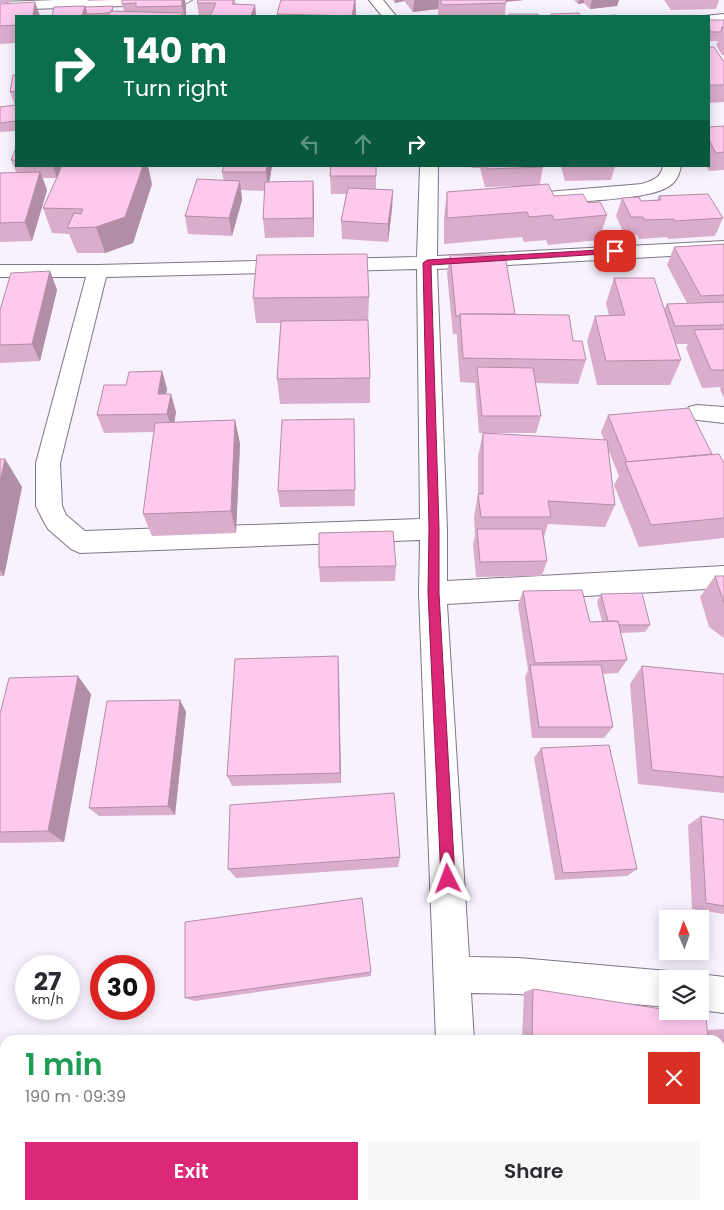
<!DOCTYPE html>
<meta charset="utf-8">
<style>
body{margin:0;font-family:Poppins,sans-serif;background:#f7f7f7;color:#2b2b33;height:100vh;display:flex;flex-direction:column;font-size:19px;white-space:nowrap}
*{box-sizing:border-box;margin:0}
p{font-size:16px;color:#7c7c81}
.icon{flex:none;width:28px;height:28px;fill:none;stroke:currentColor;stroke-width:2;stroke-linecap:round;stroke-linejoin:round}
.map{position:relative;flex:1;overflow:hidden}
.sheet{position:absolute;left:0px;top:1035px;width:725px;height:175px;display:flex;flex-direction:column;background:#fff;border-radius:15px 15px 0 0;box-shadow:0 2px 12px #0003}
.sheet>*{flex:none}
.top-card{position:absolute;left:15px;top:15px;width:695px;height:152px;border-radius:0px;box-shadow:0 2px 12px #0003;background:#0b6e4f;color:#fff;overflow:hidden}
.needle{width:32px;rotate:358deg}
.buttons{position:absolute;left:659px;top:910px;display:grid;gap:10px}
.buttons a{display:grid;place-items:center;width:50px;height:50px;border-radius:0px;background:#fff;box-shadow:0 2px 12px #0003;font-size:25px}
.speed{position:absolute;left:15px;top:955px;display:flex;gap:10px;font-size:25px;font-weight:700;text-align:center}
.speed>*{display:grid;place-content:center;width:65px;height:65px;border-radius:50%;background:#fff;box-shadow:0 2px 12px #0003;line-height:1}
.speed small{font-size:12px;font-weight:400}
.speed .limit{border:8px solid #d22;background:#fff;color:#111}
.pin{position:absolute;display:grid;place-items:center;width:42px;height:42px;color:#fff;margin:-21px;border-radius:10px;box-shadow:0 2px 8px #0006}
.me{position:absolute;width:55px;margin:-28px;rotate:357deg;stroke-linejoin:round;filter:drop-shadow(0 0 4px #0008)}
.turn{display:flex;align-items:center;gap:18px;height:105px;padding:0 25px;font-size:22px}
.turn .icon{width:65px;height:65px;stroke-width:2.5}
.turn b{display:block;font-size:35px;line-height:42px}
.lanes{display:flex;align-items:center;height:48px;padding:0 25px;background:#0003;justify-content:center;gap:25px;direction:ltr}
.lanes .off{opacity:.35}
.round{display:grid;place-items:center;flex:none;width:52px;height:52px;border-radius:0px;background:#f7f7f7}
.overview{display:flex;align-items:center;justify-content:space-between;height:85px;padding:0 25px}
h1{font-size:30px;font-weight:600;line-height:38px;color:#1e9e55}
.action{display:flex;gap:10px;margin-top:auto;padding:10px 25px}
.action a{flex:1;height:58px;border-radius:0px;background:#db2777;color:#fff;font-size:20px;font-weight:600;line-height:58px;text-align:center}
.action a+a{background:#f7f7f7;color:#2b2b33}
.map>svg:first-child{display:block}
.lines{fill:none;stroke-linecap:round;stroke-linejoin:round}
.minor-casing{stroke:#7e7687;stroke-width:2}
.minor{fill:#fff;fill-rule:evenodd}
.wall{fill:#daadcc}
.shaded-wall{fill:#b28da6}
.building{fill:#fec9ed;stroke:#b28da6}
.route{fill:#db2777;stroke:#8e194d}
</style>
<div class="map">
<svg width="724" height="1210" viewBox="0 0 724 1210">
<rect width="100%" height="100%" fill="#f8f2fe"/>
<g class="lines">
<defs>
<g id="minor">
<path d="M56 0H192L185 4 0 10V2Z"/>
<path d="M369 0H383L396 16H382Z"/>
<path d="M724 14V22L709 23V16H704Z"/>
<path d="M420 166H438L437 256 724 241V253L437 269 447 529V581L724 566V588L447 604 469 957 519 958 668 971 681 976 682 979H668V1007L519 994 471 993 474 1040H436L419 593 420 540 80 553 71 549 48 529 44 522 36 506V463L86 277H0V265H98L417 257ZM417 269 420 519 85 531 66 515 62 506 60 463 106 277Z"/>
<path d="M663 166H681C679 176 676 183 666 188 644 200 575 201 547 204L541 202 538 198 541 194 547 192 642 184C653 180 661 178 663 166Z"/>
<path d="M697 405 724 407V423L689 419 685 413 689 407Z"/>
<path d="M700 974 724 977V1013L700 1010V979H688Z"/>
<rect x="437" y="1205" width="42" height="5"/>
</g>
</defs>
<use href="#minor" class="minor-casing"/>
<use href="#minor" class="minor"/>
</g>
<g class="wall">
<path d="M0 0H11L9 3H0Z"/>
<path d="M88 0H113L88 1Z"/>
<path d="M185 0 186 6V16H52L85 7 114 11H124L122 4Z"/>
<path d="M198 0H235L236 4 255 5 256 16H199L197 3Z"/>
<path d="M356 0V16H277V14Z"/>
<path d="M393 0H524L506 2 505 16H438V9L413 12 404 1 395 3Z"/>
<path d="M574 0H619L617 6 590 9 584 3 578 4Z"/>
<path d="M664 0H719L716 9 671 10Z"/>
<path d="M0 4 16 16V43L0 44Z"/>
<path d="M709 20H724V55H722L716 45 718 41H709V42Z"/>
<path d="M709 47 724 62V102L709 103Z"/>
<path d="M16 75V131L0 132V107L15 106 10 92Z"/>
<path d="M724 126V170L709 171 706 166H709V127Z"/>
<path d="M16 148V166H61L58 176 152 184 133 243 105 253H77L69 234 52 233 43 208 57 178H43L47 190 32 241 0 242V173L16 172 11 160Z"/>
<path d="M224 166H272L269 182 313 181 314 200V237L265 238 263 219 265 191 241 190 242 200 232 236 188 234 185 216 224 181 222 172Z"/>
<path d="M471 166H543L540 184 554 196 588 203 607 215 599 240 548 245 546 240 524 242 522 237 444 244V218L447 192 521 186 485 187 480 168H472Z"/>
<path d="M561 166H615L611 180 565 181Z"/>
<path d="M330 176H376V189L393 190 392 209 388 242 342 239 341 221 346 194H331Z"/>
<path d="M659 196 723 218 715 236 668 239 667 237 639 239 637 235 625 236 616 216 622 198 641 201 657 200Z"/>
<path d="M724 244V398L720 389 721 387 702 388 686 348 688 344H676L681 360 670 385H597L587 341 595 316H609L606 303 614 278 664 309 667 304 687 303 667 265 674 247Z"/>
<path d="M450 255 515 314 573 341 586 360 578 384 535 383 541 416 536 433H479L475 383 460 382 457 339V334H453L447 273Z"/>
<path d="M50 271 57 290 40 361 0 363V310Z"/>
<path d="M369 297 368 322 370 378V403L280 404 277 379 281 323H256L253 298Z"/>
<path d="M162 371 167 389 166 394 176 412 174 422 235 420 240 444 236 533 152 536 143 514 154 432 104 433 97 415 126 385Z"/>
<path d="M608 415 712 454 724 463V538L639 547 614 485 619 476 608 449 615 505 605 527 548 524 544 537 547 561 542 576 476 577 473 544 475 536 474 517 478 494V456L483 433 604 440 601 432Z"/>
<path d="M354 419 355 506 280 507 278 491Z"/>
<path d="M0 459H5L22 487 4 576H0Z"/>
<path d="M396 566 395 581 320 582 319 567Z"/>
<path d="M715 576H724V638L709 627 700 597Z"/>
<path d="M523 591 590 622 602 621 597 602 601 594 650 625 645 632 620 633 627 660 618 673 603 674 613 727 604 738H532L525 677 528 670 518 605Z"/>
<path d="M338 656 341 783 232 786 227 776Z"/>
<path d="M642 666 724 674V793L638 784 630 684Z"/>
<path d="M91 694 64 842 0 843V714Z"/>
<path d="M180 700 186 712 175 815 99 816 89 808Z"/>
<path d="M541 748 637 869 627 876 555 880 534 758Z"/>
<path d="M701 816 724 820V914L692 909 688 825Z"/>
<path d="M400 857 398 867 236 878 228 869Z"/>
<path d="M371 972V976L195 1001 185 998Z"/>
<path d="M533 989 707 1030 724 1029V1157L720 1156V1040H522L524 992Z"/>
<path d="M720 1198 724 1200V1210H559V1205H720Z"/>
</g>
<g class="shaded-wall">
<path d="M182 0H185L186 6V16H184L182 6Z"/>
<path d="M355 0 356 16H352Z"/>
<path d="M395 0H404V1L395 3Z"/>
<path d="M414 0H439L438 9 413 12Z"/>
<path d="M503 0H524L502 2Z"/>
<path d="M579 0H584V3L578 4Z"/>
<path d="M592 0H619L617 6 590 9Z"/>
<path d="M35 2 40 16H33Z"/>
<path d="M255 5 256 16H251Z"/>
<path d="M85 6 87 16H82Z"/>
<path d="M53 166H61L57 178Z"/>
<path d="M143 166H148L152 184 133 243 105 253 96 227Z"/>
<path d="M267 166H272L268 191 266 172Z"/>
<path d="M40 172 47 190 32 241 25 222Z"/>
<path d="M240 181 242 200 232 236 229 218Z"/>
<path d="M313 181 314 200V237L313 218Z"/>
<path d="M393 190 392 209 388 242V224Z"/>
<path d="M50 271 57 290 40 361 32 344Z"/>
<path d="M162 371 167 389 163 412 158 394Z"/>
<path d="M171 394 176 412 173 432 167 414Z"/>
<path d="M235 420 240 444 236 533 231 511Z"/>
<path d="M5 459 22 487 4 576 0 570V482Z"/>
<path d="M338 656 339 669 341 783 340 773Z"/>
<path d="M78 676 91 694 64 842 48 831Z"/>
<path d="M180 700 186 712 175 815 168 806Z"/>
<path d="M5 1078V1101L0 1134V1079Z"/>
<path d="M115 1205H130V1208L127 1210H115Z"/>
<rect x="275" y="1205" width="5" height="5"/>
</g>
<g class="building">
<path d="M122 0H182V6L136 7V3L122 4Z"/>
<path d="M198 0H234L232 4 255 5 251 16H210L216 3H197Z"/>
<path d="M281 0H355L352 16 277 14Z"/>
<path d="M440 0H506V3L442 5Z"/>
<path d="M35 2 33 16H16V25L0 26V4Z"/>
<path d="M85 6 82 16H52L54 7Z"/>
<path d="M113 6 112 11H111L110 13 87 14 85 7Z"/>
<path d="M111 11 182 13 181 16H108Z"/>
<path d="M579 13 580 16H552L551 14Z"/>
<path d="M509 14H538L539 16H510Z"/>
<path d="M616 15 617 16H605Z"/>
<path d="M709 20H724V27H722L721 32H711L709 28Z"/>
<path d="M709 47H714L724 62V85H709Z"/>
<path d="M13 75H16V91L10 92Z"/>
<path d="M16 105V121L0 123V107Z"/>
<path d="M724 126V152L716 153 709 140V127Z"/>
<path d="M16 148V160H11Z"/>
<path d="M62 166H143L125 217 96 227 67 228 74 213 81 214 83 209 43 208Z"/>
<path d="M224 166H267L266 172H222Z"/>
<path d="M331 166H376V176H330Z"/>
<path d="M487 166H543V167L487 169Z"/>
<path d="M40 172 25 222 0 223V173Z"/>
<path d="M197 179 240 181 229 218 185 216Z"/>
<path d="M313 181V218L263 219 265 182Z"/>
<path d="M548 184 554 196 583 194 588 203 600 202 607 215 554 220 552 215 529 217 527 212 447 218V192Z"/>
<path d="M348 188 393 190 388 224 341 221Z"/>
<path d="M708 194 723 218 675 221 674 219 645 220 643 217H631L622 198 639 197 641 201 661 200 659 196Z"/>
<path d="M724 244V295L701 296 674 247Z"/>
<path d="M367 254 369 297 253 298 257 255Z"/>
<path d="M450 255H505L515 314H460V316H456Z"/>
<path d="M50 271 32 344 0 345V310L11 273Z"/>
<path d="M614 278H654L681 360 606 361 595 316 625 315Z"/>
<path d="M724 302V325L675 326 667 304Z"/>
<path d="M460 314 569 315 573 341H582L586 360 463 358Z"/>
<path d="M368 320 370 378 277 379 281 321Z"/>
<path d="M724 329V370H711L694 330Z"/>
<path d="M477 367 533 368 541 416H482Z"/>
<path d="M162 371 158 394H171L167 414 97 415 104 385H126L129 372Z"/>
<path d="M689 408 712 454 627 462 608 415Z"/>
<path d="M354 419 355 490 278 491 282 420Z"/>
<path d="M235 420 231 511 143 514 155 423Z"/>
<path d="M483 433 607 440 615 505 548 501 551 517H481L478 494H483Z"/>
<path d="M719 454 724 463V518L651 525 625 462Z"/>
<path d="M0 459H5L0 482Z"/>
<path d="M477 529H542L547 561 480 562Z"/>
<path d="M393 531 396 566 319 567V533Z"/>
<path d="M715 576H724V603Z"/>
<path d="M582 590 590 622 618 621 627 660 535 663 523 591Z"/>
<path d="M642 593 650 625H619L618 621H608L601 594Z"/>
<path d="M338 656 340 773 227 776 235 659Z"/>
<path d="M530 665H601L613 727H539Z"/>
<path d="M642 666 724 674V777L652 770Z"/>
<path d="M78 676 48 831 0 832V714L9 678Z"/>
<path d="M180 700 168 806 89 808 107 701Z"/>
<path d="M609 745 637 869 563 873 541 748Z"/>
<path d="M394 793 400 857 228 869 230 805Z"/>
<path d="M701 816 724 820V906L706 903Z"/>
<path d="M362 898 371 972 185 998V922Z"/>
<path d="M533 989 668 1010V1011H674L706 1016 708 1040H532Z"/>
<path d="M5 1106V1205H115V1210H0V1139Z"/>
<path d="M720 1200H724V1210H572L571 1205H720Z"/>
<path d="M179 1205H275V1210H178Z"/>
</g>
<path class="route" d="M615 249 619 251 618 253 431 265 439 528V593L455 879 453 884 448 886 443 884 441 879 428 593 429 528 423 263 427 260Z"/>
</svg>
<div class="buttons">
<a><svg class="needle" viewBox="-14 -14 28 28"><path d="M0-13l5 13h-10z" fill="#e53935"/><path d="M0 13l5-13h-10z" fill="#7c7c81"/></svg></a>
<a><svg class="icon" aria-label="layers" viewBox="0 0 24 24"><path d="M12 4l9 5-9 5-9-5zM3 14l9 5 9-5"/></svg></a>
</div>
<div class="speed"><div>27<small>km/h</small></div><div class="limit">30</div></div>
<div class="pin" style="left:615px;top:251px;background:#d93025"><svg class="icon" aria-label="arrive" viewBox="0 0 24 24"><path d="M6 21V4h12l-3 4 3 4H6"/></svg></div>
<svg class="me" style="left:448px;top:879px" viewBox="-20 -20 40 40"><path d="M0-17L14 15 0 8-14 15z" fill="#db2777" stroke="#fff" stroke-width="4"/></svg>
<div class="top-card">
<div class="turn"><svg class="icon" aria-label="right" viewBox="0 0 24 24"><path d="M7 20v-9h11M14 6l5 5-5 5"/></svg><div><b>140 m</b>Turn right</div></div>
<div class="lanes"><svg class="icon off" aria-label="left" viewBox="0 0 24 24"><path d="M17 20v-9H6M10 6l-5 5 5 5"/></svg><svg class="icon off" aria-label="ahead" viewBox="0 0 24 24"><path d="M12 20V5M6 11l6-6 6 6"/></svg><svg class="icon" aria-label="right" viewBox="0 0 24 24"><path d="M7 20v-9h11M14 6l5 5-5 5"/></svg></div>
</div>
<section class="sheet">
<div class="overview"><div><h1>1 min</h1><p>190 m · 09:39</p></div><a class="round" style="background:#d93025;color:#fff"><svg class="icon" aria-label="close" viewBox="0 0 24 24"><path d="M6 6l12 12M18 6L6 18"/></svg></a></div>
<div class="action"><a>Exit</a><a>Share</a></div>
</section>
</div>
